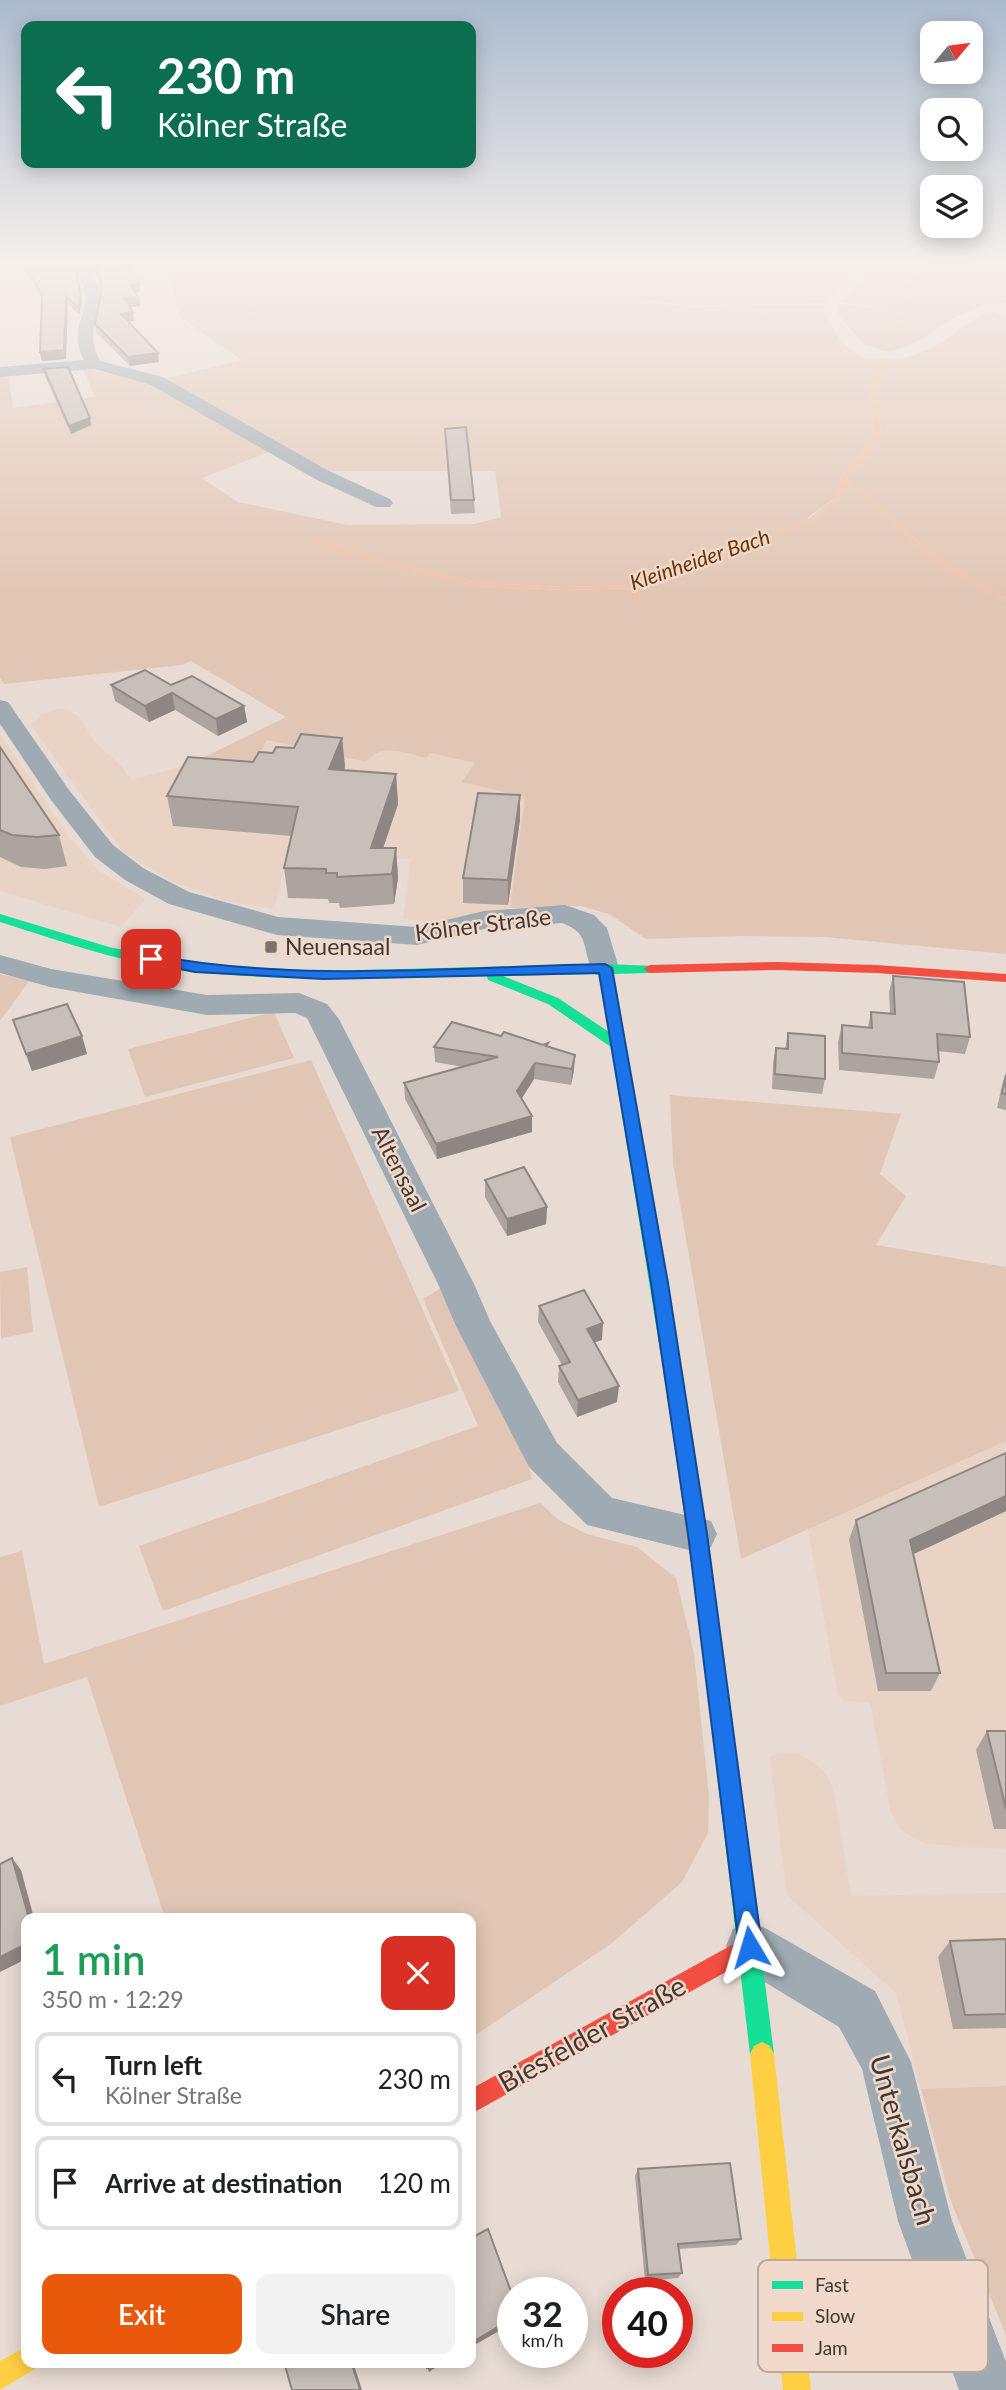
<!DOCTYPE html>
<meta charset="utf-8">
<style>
body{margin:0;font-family:Lato,sans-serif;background:#f2f2f2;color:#202124;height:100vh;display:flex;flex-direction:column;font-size:26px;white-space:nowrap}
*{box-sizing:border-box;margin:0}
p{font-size:23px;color:#757577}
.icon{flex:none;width:38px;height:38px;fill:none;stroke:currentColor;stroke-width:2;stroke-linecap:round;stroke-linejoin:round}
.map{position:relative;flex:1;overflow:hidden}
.panel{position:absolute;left:21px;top:1913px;width:455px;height:455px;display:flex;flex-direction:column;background:#fff;border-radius:14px;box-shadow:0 4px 18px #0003}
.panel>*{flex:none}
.banner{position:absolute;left:21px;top:21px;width:455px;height:147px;border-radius:14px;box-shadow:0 4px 18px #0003;background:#0b6e4f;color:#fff;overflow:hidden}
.needle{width:46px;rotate:61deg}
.fabs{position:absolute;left:920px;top:21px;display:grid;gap:14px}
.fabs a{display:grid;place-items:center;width:63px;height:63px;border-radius:14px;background:#fff;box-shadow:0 4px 18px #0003;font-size:35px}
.speed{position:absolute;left:497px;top:2277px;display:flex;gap:14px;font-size:35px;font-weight:700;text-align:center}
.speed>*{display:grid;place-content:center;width:91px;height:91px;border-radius:50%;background:#fff;box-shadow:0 4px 18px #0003;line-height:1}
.speed small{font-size:18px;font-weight:400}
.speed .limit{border:10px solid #d22;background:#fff;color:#111}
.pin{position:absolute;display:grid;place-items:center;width:60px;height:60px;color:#fff;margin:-30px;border-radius:14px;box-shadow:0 4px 10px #0006}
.me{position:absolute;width:77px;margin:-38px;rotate:353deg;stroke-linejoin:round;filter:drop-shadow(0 0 5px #0008)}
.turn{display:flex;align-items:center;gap:24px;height:147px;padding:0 21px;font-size:32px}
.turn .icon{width:91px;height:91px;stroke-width:2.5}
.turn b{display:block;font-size:49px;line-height:60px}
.round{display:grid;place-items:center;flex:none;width:74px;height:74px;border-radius:14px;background:#f2f2f2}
.headline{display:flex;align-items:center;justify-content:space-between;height:119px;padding:0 21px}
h1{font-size:42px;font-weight:600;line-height:52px;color:#1e9e55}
.button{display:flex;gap:14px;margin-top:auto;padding:14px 21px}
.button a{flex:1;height:80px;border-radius:14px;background:#ea580c;color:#fff;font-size:28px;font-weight:600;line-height:80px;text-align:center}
.button a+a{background:#f2f2f2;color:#202124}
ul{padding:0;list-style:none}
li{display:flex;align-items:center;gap:21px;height:94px;margin:0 14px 10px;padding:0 7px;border:4px solid #e0e0e0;border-radius:14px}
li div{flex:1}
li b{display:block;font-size:26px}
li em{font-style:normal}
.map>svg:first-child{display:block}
.built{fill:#e9d3c5}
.green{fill:#e2c6b5}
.water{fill:#f1c2a5}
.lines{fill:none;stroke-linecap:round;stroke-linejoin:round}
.street{fill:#9faab2;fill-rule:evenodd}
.fast{fill:#16e098;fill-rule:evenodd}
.slow{fill:#ffcf43;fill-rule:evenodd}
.jam{fill:#f24e42;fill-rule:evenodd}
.wall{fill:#ada49f}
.shaded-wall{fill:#8d8682}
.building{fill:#c9bfb9;stroke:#8d8682;stroke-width:2}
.route{fill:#1a73e8;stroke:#114b97;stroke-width:2}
.poi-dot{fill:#7c726b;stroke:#f0d9cb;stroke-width:2.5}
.labels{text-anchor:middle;stroke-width:5;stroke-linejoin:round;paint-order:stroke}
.far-water-label{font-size:21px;font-style:italic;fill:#6b3407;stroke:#f0d9cb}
.street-label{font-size:23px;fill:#423933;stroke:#f0d9cb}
.poi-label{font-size:23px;fill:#423933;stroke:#f0d9cb;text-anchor:start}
.near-street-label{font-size:28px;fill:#423933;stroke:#f0d9cb}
.key{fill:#f0d9cb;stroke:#bca99d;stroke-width:2}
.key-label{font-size:19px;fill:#423933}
</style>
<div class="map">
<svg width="1006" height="2390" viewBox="0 0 1006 2390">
<rect width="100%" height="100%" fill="#e8dbd3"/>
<g class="built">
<path d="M56 709H66L79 717 94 741 122 767 131 780 188 765 258 758 267 740 366 762 375 752 388 749 425 758 430 753 476 763 463 782 525 797 510 908 439 923 403 919 411 859 287 857 274 909 222 900 172 881 123 852 31 725 41 715Z"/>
<path d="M0 733 70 838 99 871 145 899 121 927 0 891Z"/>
<path d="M1006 1441V1849L925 1844 900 1829 891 1813 870 1702 845 1701 838 1696 808 1529Z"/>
<path d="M797 1753 813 1762 827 1775 834 1791 851 1896 1006 1893V2086L921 2089 896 1993 787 1895 770 1757 779 1754Z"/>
</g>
<g class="green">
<path d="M166 261H863L825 303 689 305 653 301 615 304 655 303 690 307 823 305C826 324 845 351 863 357 868 359 875 358 880 358L870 395 873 433 868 446 841 477 837 497 811 515 806 521 632 585 566 587 478 583 378 560 320 538 375 562 476 586 566 590 635 588 634 601H640V586L811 522C821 508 839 504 848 489L857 491 933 561 1006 602V954L825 937 741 936 646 939 609 914 581 906 510 908 525 797 462 782 475 763 430 753 426 758C404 753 383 742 366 762L267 740 258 758 247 765H188L286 717 191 661 182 665 4 684 0 678V374L8 373 13 408 95 397 82 367 156 386 271 451 202 478 238 502 348 525 475 524 501 517 495 471H328L160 380 242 360 180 317Z"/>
<path d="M882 261H933L913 270 901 310 839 302Z"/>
<path d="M939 261H1006V303C955 301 936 342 890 351L919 270Z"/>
<path d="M838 304 900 312 884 351 863 344 837 313Z"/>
<path d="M986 311 998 313 1006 320V598L938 560 861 490 849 487 847 477 875 447 881 434 877 396 887 359C925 361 955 332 986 311Z"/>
<path d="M0 974 29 981 0 1021Z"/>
<path d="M274 1012 294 1058 145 1097 128 1049Z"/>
<path d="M311 1060 459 1391 99 1507 10 1137Z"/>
<path d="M670 1095 901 1114 880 1174 906 1196 876 1245 1006 1267V1441L741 1559 673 1163Z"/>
<path d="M27 1267 33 1332 1 1338 0 1272Z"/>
<path d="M446 1285 522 1444 532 1479 163 1611 139 1546 478 1426 423 1299Z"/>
<path d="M540 1503 559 1520 587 1534 637 1547 676 1578 694 1654 709 1795 708 1833 682 1882 612 1943 471 2038V1918H165L87 1677 0 1706V1557L22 1551 44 1664Z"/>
<path d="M1006 2086V2335L950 2199 921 2089Z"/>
</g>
<g class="water">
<path d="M933 261H939L919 271 890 351H884L900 312 838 304 901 310 913 269Z"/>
<path d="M880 358 887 359 877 396 881 434 875 447 847 477 849 487 861 490 938 560 1006 598V602L933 561 857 491 848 489C839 504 821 508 811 522L641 586 640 601 634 602V588L566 590 476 586 375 562 312 542 320 538 378 560 478 583 566 587 632 585 806 521 837 497 841 477 868 446 873 433 870 395Z"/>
</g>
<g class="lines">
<g class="street">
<path d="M70 261H84C123 308 77 318 100 361L163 377 329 471 390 499 393 503 390 507H376L315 479 151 385 94 369 0 377V367L84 360C62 317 107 312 70 261Z"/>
<path d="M0 700 8 702 69 790 113 845 143 868 189 892 278 917 417 927 484 911 565 905 594 915 607 928 619 968 615 974 605 977 595 974C580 952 593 934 562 923L484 929 417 945 277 935 169 904 125 880 95 857 51 800 0 724Z"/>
<path d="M0 955 51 969 207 995 299 993 327 1004 339 1019 474 1284 490 1321 557 1443 612 1498 711 1521 717 1534 711 1547 697 1552 587 1525 529 1467 455 1324 438 1284 307 1018 295 1013 207 1015 50 987 0 973Z"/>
<path d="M750 1922 767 1929 875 1991 911 2062 952 2221 1006 2362V2390H959L898 2221 862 2069 839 2027 733 1963 726 1946 733 1929Z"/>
</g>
<g class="fast">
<path d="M0 914 109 947 195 964 323 971 605 964 655 966 657 969 650 973 613 974 688 1412 685 1417 679 1419 673 1417 670 1412 611 1047 548 1004 488 980 487 976C390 978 293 982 197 972 130 966 64 942 0 922ZM599 974 609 1032 558 998 503 976Z"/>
<path d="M709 1611 716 1613 719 1620 774 2054 770 2062 762 2066 754 2062 750 2054 699 1620 702 1613Z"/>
</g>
<g class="slow">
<path d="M762 2042 770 2046 774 2054 811 2390H783L750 2054 754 2046Z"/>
<path d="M26 2347V2362H38L35 2369 0 2390V2361Z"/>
</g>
<g class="jam">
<path d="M777 962 876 965 1006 974V982L876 973 777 970 650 973 643 969 650 965Z"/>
<path d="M679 1405 685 1407 688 1412 719 1620 716 1627 709 1629 702 1627 699 1620 670 1412 673 1407Z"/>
<path d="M750 1935 758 1938 761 1946 758 1954 471 2114V2089Z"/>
</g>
</g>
<g class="wall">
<path d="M20 261H70L76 271 82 303 79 315 68 304 66 359 42 361 40 352 42 299Z"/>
<path d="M86 261H129L132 271H130L139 284 140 292 135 293 139 298 140 306 129 307 134 321H128L159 362 130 366 96 332 95 324 101 294V287L97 276Z"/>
<path d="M44 369 91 425 71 434 45 376Z"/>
<path d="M445 429 474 500 475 513 451 514Z"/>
<path d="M111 685H171L244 706 247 722 218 736 175 710 149 722 115 701Z"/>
<path d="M342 738 345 767 344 770 396 774 398 804 383 848H396L398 878 394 904 340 908 339 903H329L328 899 288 898 284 868 291 836 173 826 167 796 253 762 273 753Z"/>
<path d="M0 747 59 835 67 866 45 869 21 867 0 857Z"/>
<path d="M520 819 508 905 463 903V878Z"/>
<path d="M893 976 970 1037 965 1054 938 1051 939 1062 934 1079 839 1070 838 1042 842 1025 868 1027 871 1012 890 1013 889 992Z"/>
<path d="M13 1020 82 1036 87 1054 32 1071Z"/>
<path d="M788 1033 825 1079 822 1094 772 1089 773 1063 776 1048 785 1049Z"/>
<path d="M501 1036 543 1045 548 1043V1046L574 1070 571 1085 534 1079 521 1099 532 1132 437 1159 405 1099 404 1083 463 1067 435 1062 434 1047Z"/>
<path d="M1006 1073V1110L997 1108 1002 1085Z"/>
<path d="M485 1180 547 1207 546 1224 507 1236 485 1197Z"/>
<path d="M539 1306 602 1340 594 1342 617 1402 577 1417 558 1382 559 1366 562 1365 538 1322Z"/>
<path d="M1006 1453V1511L914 1554 940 1673 931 1691H878L849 1540 856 1520Z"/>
<path d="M987 1731H1006V1829H994L976 1750Z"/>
<path d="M1006 1939V2028L953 2029 938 1957 950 1941Z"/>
<path d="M638 2169 741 2239 736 2245 679 2249 682 2273 678 2278 645 2281 635 2176Z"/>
</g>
<g class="shaded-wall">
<path d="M125 263H131L132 271H127Z"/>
<path d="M139 284 140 292 131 293 130 285Z"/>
<path d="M81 295 82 303 79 315 78 307Z"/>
<path d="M66 296 68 304 66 359 42 361 40 352Z"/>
<path d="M139 298 140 306 126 307 125 299Z"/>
<path d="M133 312 134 321 122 322 121 314Z"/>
<path d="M158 353 159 362 130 366 128 357Z"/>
<path d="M90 418 91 425 71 434 69 426Z"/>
<path d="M172 693 175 710 149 722 145 706Z"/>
<path d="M244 706 247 722 218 736 216 719Z"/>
<path d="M342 738 345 767 332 798 329 769Z"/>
<path d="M396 774 398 804 374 875 371 848Z"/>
<path d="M520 795V819L508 905V880Z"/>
<path d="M396 848 398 878 394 904 392 874Z"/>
<path d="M82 1036 87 1054 32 1071 26 1054Z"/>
<path d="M575 1055 574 1070 571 1085 572 1069Z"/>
<path d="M535 1063 534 1079 517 1106V1091Z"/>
<path d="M532 1116V1132L437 1159 436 1144Z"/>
<path d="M547 1207 546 1224 507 1236V1219Z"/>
<path d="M603 1323 602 1340 586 1345 587 1329Z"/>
<path d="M619 1386 617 1402 577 1417 578 1400Z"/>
<path d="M1006 1496V1511L903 1559 910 1540Z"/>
<path d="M12 1858 21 1870 34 1918H29Z"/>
<path d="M26 1944V1959L0 1972V1957Z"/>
<path d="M513 2318V2323L471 2347V2343Z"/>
<path d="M351 2362H353L362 2390H358Z"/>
<path d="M436 2362H444L429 2372 427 2368Z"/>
</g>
<g class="building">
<path d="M23 261H70L76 271 81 295 78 307 66 296 64 350 40 352 42 294Z"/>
<path d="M90 261H129L131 263H125L139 284 130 285 139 298 125 299 133 312 121 314 158 353 128 357 95 324 101 294V282L96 268Z"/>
<path d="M68 367 90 418 69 426 44 369Z"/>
<path d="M466 427 474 500H451L445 429Z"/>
<path d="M145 670 171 685 192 676 244 706 216 719 172 693 145 706 111 685Z"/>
<path d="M301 734 342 738 329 769 396 774 371 848H396L392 874 337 877V873H326V869L284 868 298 807 167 796 188 757 253 762 259 752 273 753 276 747 294 748Z"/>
<path d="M0 747 59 835 37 837 12 835 0 830Z"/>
<path d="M478 793 520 795 508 880 463 878Z"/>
<path d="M893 976 964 982 970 1037 937 1034 939 1062 842 1053V1025L872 1028 871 1012 895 1014Z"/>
<path d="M67 1004 82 1036 26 1054 13 1020Z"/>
<path d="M452 1022 501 1036 504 1032 543 1045 548 1043 546 1046 575 1055 572 1069 535 1063 517 1091 532 1116 436 1144 404 1083 498 1057 434 1047Z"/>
<path d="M788 1033 825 1036V1079L775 1074 776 1048 788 1049Z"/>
<path d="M1006 1075V1094L1002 1093Z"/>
<path d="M524 1167 547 1207 507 1219 485 1180Z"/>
<path d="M584 1290 603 1323 587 1329 619 1386 578 1400 559 1366 570 1362 539 1306Z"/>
<path d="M1006 1453V1496L910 1540 940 1673H886L856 1520Z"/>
<path d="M987 1731H1006V1809Z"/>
<path d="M12 1858 29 1918H26V1944L0 1957V1864Z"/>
<path d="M1006 1939V2014L965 2015 950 1941Z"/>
<path d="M730 2163 741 2239 678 2244 682 2273 648 2275 638 2169Z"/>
<path d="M488 2229 513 2297V2318L471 2343V2238Z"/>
<path d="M284 2362H351L360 2389 358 2390H292Z"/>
<path d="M425 2362H436L427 2368Z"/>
</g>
<linearGradient id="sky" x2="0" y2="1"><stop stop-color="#abbacd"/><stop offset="0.44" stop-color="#f5efeb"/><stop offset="1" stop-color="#f5efeb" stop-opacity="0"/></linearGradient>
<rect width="1006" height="595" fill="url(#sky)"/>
<path class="route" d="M151 955C298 983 456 967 605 964L612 968 668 1283 707 1534 762 1947 758 1955 750 1958 742 1955 739 1947 688 1534 651 1283 599 973 323 979 195 972 146 962 144 959Z"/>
<rect class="poi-dot" x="264" y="940" width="14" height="14" rx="3.5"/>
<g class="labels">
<g class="far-water-label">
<text transform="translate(700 560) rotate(-19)" y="7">Kleinheider Bach</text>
</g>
<g class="street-label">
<text transform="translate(483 925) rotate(-7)" y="8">Kölner Straße</text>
<text transform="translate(399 1169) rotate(63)" y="8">Altensaal</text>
</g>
<g class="poi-label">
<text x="285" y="955">Neuensaal</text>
</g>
<g class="near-street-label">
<text transform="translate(592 2034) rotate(-29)" y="10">Biesfelder Straße</text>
<text transform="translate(903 2140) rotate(74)" y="10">Unterkalsbach</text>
</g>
</g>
<rect x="758" y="2260" width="230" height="112" rx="10" class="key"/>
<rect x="772" y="2281" width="31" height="8" fill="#16e098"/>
<rect x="772" y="2312" width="31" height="9" fill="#ffcf43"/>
<rect x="772" y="2344" width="31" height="8" fill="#f24e42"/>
<g class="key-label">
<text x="815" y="2292">Fast</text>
<text x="815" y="2323">Slow</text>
<text x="815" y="2355">Jam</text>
</g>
</svg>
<div class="fabs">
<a><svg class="needle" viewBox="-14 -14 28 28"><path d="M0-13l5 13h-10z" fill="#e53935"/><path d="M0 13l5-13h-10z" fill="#757577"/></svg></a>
<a><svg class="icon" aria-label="search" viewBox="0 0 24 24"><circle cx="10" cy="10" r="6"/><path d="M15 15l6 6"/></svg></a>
<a><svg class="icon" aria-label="layers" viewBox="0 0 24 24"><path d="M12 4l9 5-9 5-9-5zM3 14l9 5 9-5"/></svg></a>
</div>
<div class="speed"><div>32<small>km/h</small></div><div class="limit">40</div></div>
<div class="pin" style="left:151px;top:959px;background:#d93025"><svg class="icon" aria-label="arrive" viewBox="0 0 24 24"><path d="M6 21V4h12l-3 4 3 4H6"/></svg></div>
<svg class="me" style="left:750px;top:1947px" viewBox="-20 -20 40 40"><path d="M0-17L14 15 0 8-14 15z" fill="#1a73e8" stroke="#fff" stroke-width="4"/></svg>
<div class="banner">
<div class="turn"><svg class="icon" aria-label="left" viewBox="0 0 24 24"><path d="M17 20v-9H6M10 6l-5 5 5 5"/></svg><div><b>230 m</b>Kölner Straße</div></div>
</div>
<section class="panel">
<div class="headline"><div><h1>1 min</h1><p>350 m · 12:29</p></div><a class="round" style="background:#d93025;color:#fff"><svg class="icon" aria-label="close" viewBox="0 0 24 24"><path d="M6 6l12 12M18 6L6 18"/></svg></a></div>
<ul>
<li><svg class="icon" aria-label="left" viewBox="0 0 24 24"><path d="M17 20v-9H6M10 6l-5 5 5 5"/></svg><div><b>Turn left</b><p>Kölner Straße</p></div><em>230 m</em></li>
<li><svg class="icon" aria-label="arrive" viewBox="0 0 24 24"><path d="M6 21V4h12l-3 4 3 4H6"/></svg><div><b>Arrive at destination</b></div><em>120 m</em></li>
</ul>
<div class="button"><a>Exit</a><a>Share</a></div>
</section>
</div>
